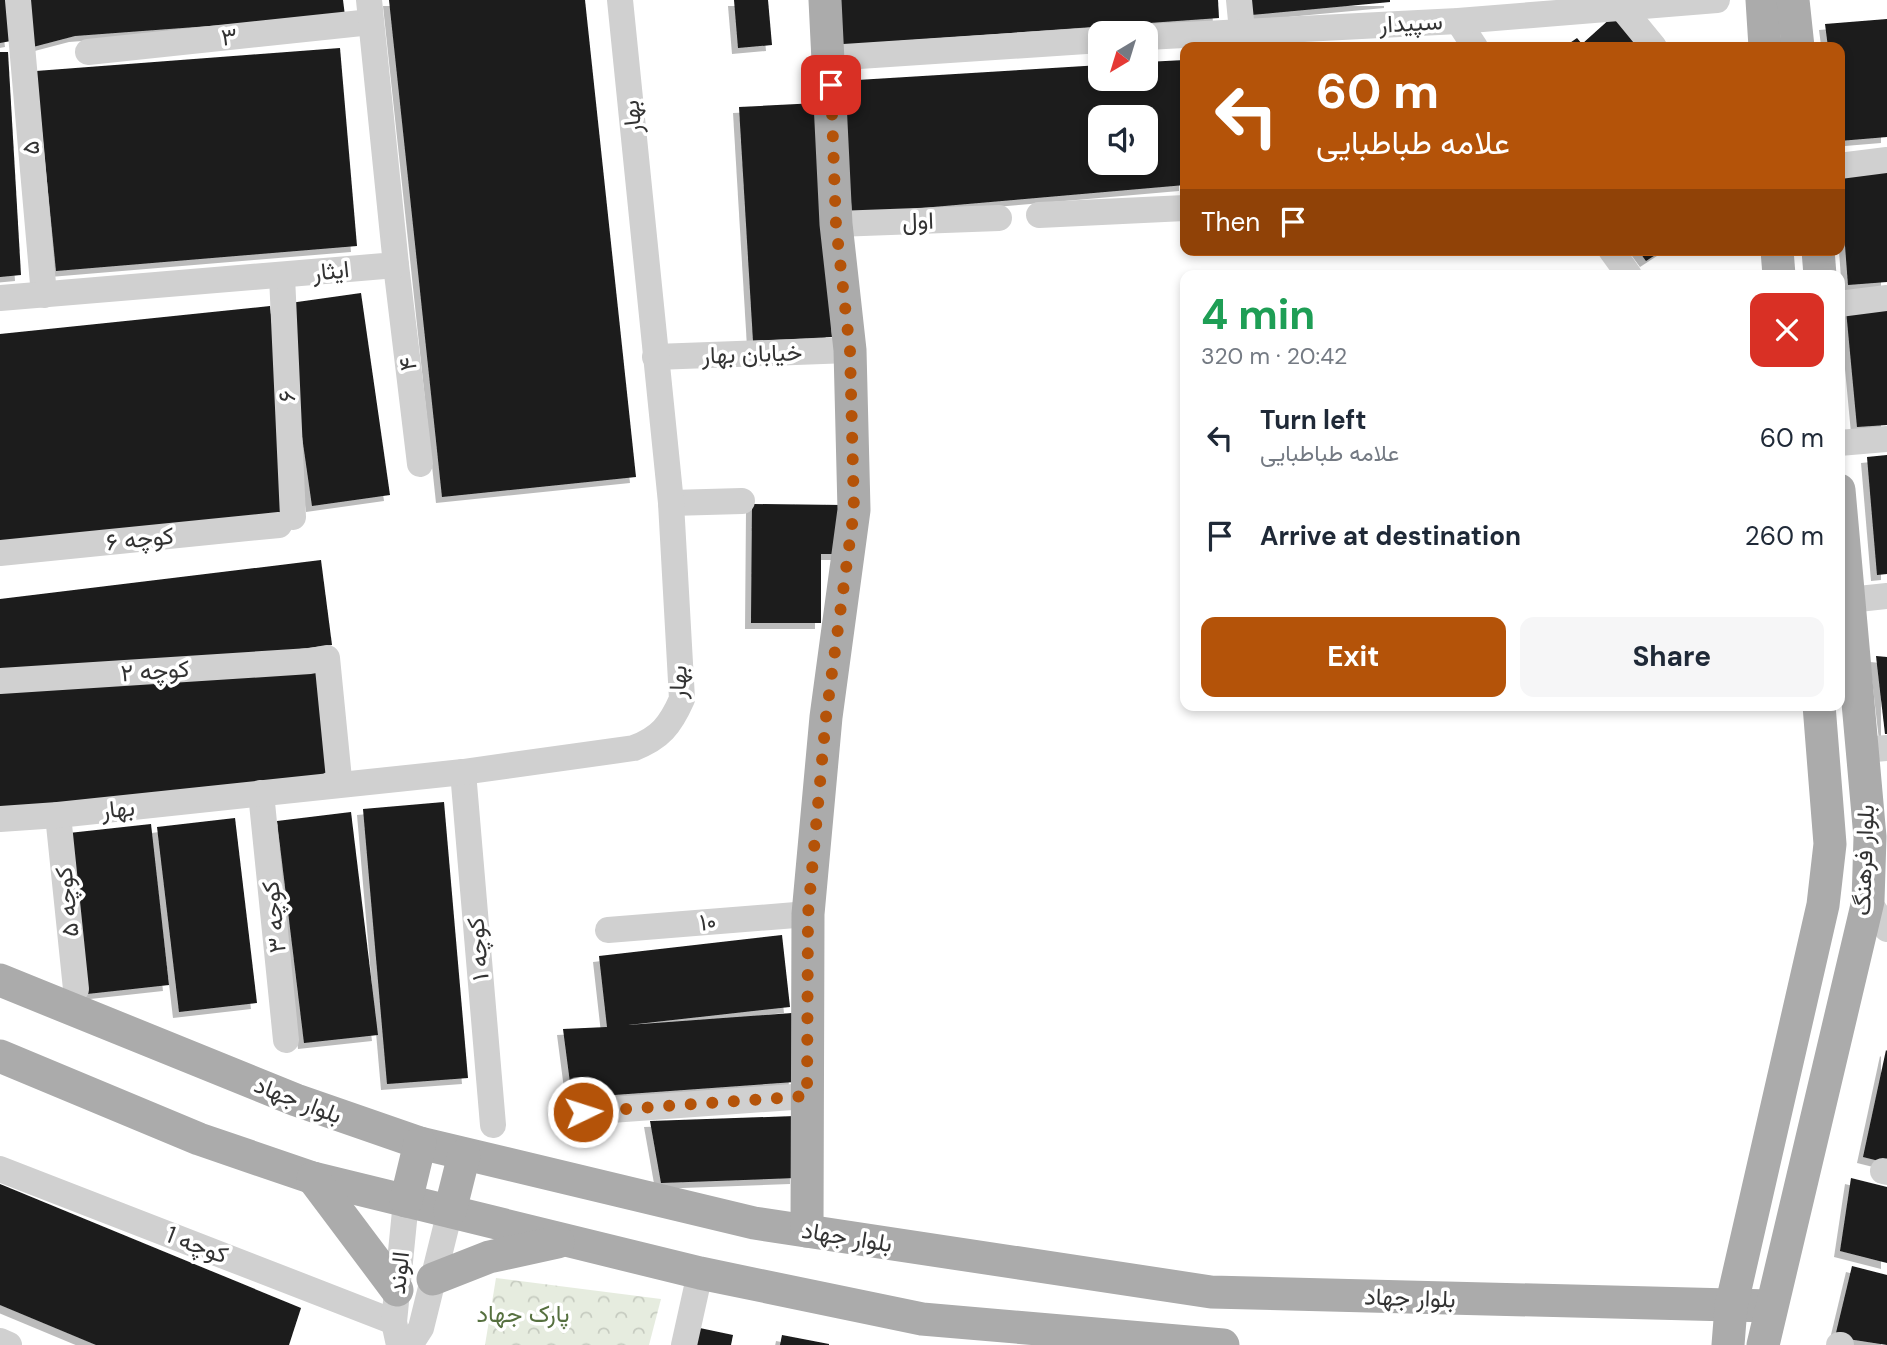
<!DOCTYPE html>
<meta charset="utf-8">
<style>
body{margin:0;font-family:"DM Sans",Vazirmatn,sans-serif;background:#f6f6f7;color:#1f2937;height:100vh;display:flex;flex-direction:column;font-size:26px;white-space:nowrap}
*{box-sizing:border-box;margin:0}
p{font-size:23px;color:#747a83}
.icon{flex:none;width:38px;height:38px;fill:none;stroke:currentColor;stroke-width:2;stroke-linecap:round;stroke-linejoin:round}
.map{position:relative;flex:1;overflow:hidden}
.panel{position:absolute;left:1180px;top:270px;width:665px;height:441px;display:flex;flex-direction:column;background:#fff;border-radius:14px;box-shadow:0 4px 10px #0003}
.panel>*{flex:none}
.guide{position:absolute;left:1180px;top:42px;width:665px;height:214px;border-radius:14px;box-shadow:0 4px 10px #0003;background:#b45309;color:#fff;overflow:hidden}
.needle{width:46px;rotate:218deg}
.fabs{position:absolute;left:1088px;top:21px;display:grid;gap:14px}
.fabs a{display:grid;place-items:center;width:70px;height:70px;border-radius:14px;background:#fff;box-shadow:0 4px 10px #0003;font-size:35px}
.pin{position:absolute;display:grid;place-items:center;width:60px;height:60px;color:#fff;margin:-30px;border-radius:14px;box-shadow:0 4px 10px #0006}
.me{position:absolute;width:77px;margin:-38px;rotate:86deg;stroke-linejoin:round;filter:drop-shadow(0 0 5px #0008)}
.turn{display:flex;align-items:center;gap:24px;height:147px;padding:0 21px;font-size:32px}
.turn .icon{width:91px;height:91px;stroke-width:2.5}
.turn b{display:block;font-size:49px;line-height:60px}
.then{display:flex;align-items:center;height:66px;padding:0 21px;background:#0003;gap:14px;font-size:26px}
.round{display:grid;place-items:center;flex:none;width:74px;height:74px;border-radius:14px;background:#f6f6f7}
.head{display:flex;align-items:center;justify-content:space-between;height:119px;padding:0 21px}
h1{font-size:42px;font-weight:700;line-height:52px;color:#1e9e55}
.primary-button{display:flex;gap:14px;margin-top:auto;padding:14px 21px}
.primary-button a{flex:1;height:80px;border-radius:14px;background:#b45309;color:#fff;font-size:28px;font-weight:700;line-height:80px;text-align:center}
.primary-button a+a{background:#f6f6f7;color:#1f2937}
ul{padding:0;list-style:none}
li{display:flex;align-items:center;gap:21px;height:98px;padding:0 21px}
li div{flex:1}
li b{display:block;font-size:26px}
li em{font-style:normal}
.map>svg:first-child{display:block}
.forest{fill:url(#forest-crowns)}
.building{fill:#1a1a1a;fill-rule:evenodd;filter:url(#shadow)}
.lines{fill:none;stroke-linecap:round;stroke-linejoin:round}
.minor{stroke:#d0d0d0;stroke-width:26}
.major{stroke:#ababab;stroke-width:33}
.route{stroke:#b45309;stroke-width:12;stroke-dasharray:0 21.6}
.labels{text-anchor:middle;stroke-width:7;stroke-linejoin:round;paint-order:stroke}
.street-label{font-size:24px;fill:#333;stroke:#fff}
.park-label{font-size:24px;fill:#56703f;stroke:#fff}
</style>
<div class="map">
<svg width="1887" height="1345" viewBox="0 0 1887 1345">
<defs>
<pattern id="forest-crowns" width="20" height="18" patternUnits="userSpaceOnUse" patternTransform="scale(1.75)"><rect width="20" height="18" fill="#e6ecdf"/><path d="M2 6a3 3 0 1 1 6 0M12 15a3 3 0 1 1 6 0" fill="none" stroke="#c6cbc0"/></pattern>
<filter id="shadow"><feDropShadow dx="-6" dy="6" stdDeviation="0" flood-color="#0004"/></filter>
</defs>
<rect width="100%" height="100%" fill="#fff"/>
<path class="forest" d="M496 1278 661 1299 649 1345H485Z"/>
<g class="building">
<path d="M0 0H6L11 41 0 43Z"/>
<path d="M28 0H343L345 16 75 36 33 47Z"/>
<path d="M389 0H585L636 477 442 497Z"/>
<path d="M734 0H768L772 45 738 48Z"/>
<path d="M839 0H1218L1219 18 842 45Z"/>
<path d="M1250 0H1390V2L1251 15Z"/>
<path d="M1622 8 1651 47H1564L1577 38 1582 44Z"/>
<path d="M1887 19V137L1839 141V47H1828L1825 24Z"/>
<path d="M1462 43 1463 47H1421V45Z"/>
<path d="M340 48 357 246 56 271 36 71Z"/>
<path d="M0 52H8L21 275 0 277Z"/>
<path d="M1185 60V185L852 214 841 81 1101 65V79H1146V62ZM1101 117H1146V163H1101Z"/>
<path d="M818 103 832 337 753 341 739 107Z"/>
<path d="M1887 163V282L1848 285 1839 167Z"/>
<path d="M1638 250H1663L1646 261Z"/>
<path d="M361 293 390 495 312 506 283 304Z"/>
<path d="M270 306 293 517 0 547V334Z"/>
<path d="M1887 307V425L1857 427 1846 310Z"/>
<path d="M1887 455V574L1877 575 1867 457Z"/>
<path d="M752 504 842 505V554H821V623H751Z"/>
<path d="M321 560 332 645 0 685V599Z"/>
<path d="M1876 656 1887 657V734H1885Z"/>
<path d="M327 658 339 779 0 812V690Z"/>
<path d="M444 802 468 1078 387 1084 363 809Z"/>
<path d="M351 812 378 1035 304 1043 277 821Z"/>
<path d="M235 818 257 1003 179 1012 157 827Z"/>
<path d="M151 824 169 985 87 994 69 833Z"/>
<path d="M782 935 790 1007 628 1025 792 1013 795 1082 572 1098 563 1029 607 1027 599 956Z"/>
<path d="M1886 1050 1887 1051V1163L1863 1157Z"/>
<path d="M795 1116 796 1178 661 1183 650 1121Z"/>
<path d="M1851 1178 1887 1187V1263L1840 1251Z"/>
<path d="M0 1184 301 1308 289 1345H96L0 1305Z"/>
<path d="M1852 1266 1887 1275V1345L1835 1337Z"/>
<path d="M695 1327 733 1335 731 1345H692Z"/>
<path d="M782 1335 829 1344V1345H780Z"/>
</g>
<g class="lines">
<g class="minor">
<path d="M18 0 44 295"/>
<path d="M1239 0 1242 31"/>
<path d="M1622 8 1654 47"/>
<path d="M1458 21 1475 47"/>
<path d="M1146 37 1458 21 1717 0"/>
<path d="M88 52 371 22"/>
<path d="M829 58 1101 40"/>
<path d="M1839 166 1887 160"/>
<path d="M1039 215 1185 208"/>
<path d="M836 224 999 218"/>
<path d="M1611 250 1629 275"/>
<path d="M396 265 420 464"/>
<path d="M282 276 293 517"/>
<path d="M0 298 396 265 369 0"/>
<path d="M1839 304 1887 298"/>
<path d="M655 357 850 350"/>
<path d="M1839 443 1887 439"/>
<path d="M671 503 742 501"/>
<path d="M0 553 279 525"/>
<path d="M1849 600 1887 596"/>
<path d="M0 681 310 661 327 658 339 779 330 785"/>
<path d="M1863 750 1887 748"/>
<path d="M463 772 493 1125"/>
<path d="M261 793 286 1040"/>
<path d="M58 815 76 989"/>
<path d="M0 819 58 815 463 772 634 748C660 738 670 726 682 699L671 503 620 0"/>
<path d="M1868 901 1887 929"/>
<path d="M608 930 808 914"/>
<path d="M583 1112 807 1096"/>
<path d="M0 1169 394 1322"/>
<path d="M1883 1171 1887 1172"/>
<path d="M0 1341 9 1345"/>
<path d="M399 1345 394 1322 406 1201"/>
<path d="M410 1345 421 1328 450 1211"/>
<path d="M684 1345 700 1273"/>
<path d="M1839 1345H1841"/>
</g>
<g class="major">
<path d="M1762 0 1765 47"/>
<path d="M1793 0 1798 47"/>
<path d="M1777 250 1779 275"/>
<path d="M1818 250 1820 275"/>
<path d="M0 980 296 1100 420 1143 754 1223 1211 1292 1770 1306"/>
<path d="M0 1056 199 1139 313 1178 700 1273 922 1319 1223 1345"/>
<path d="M313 1178 397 1290"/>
<path d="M406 1201 420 1143"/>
<path d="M450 1211 464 1155"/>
<path d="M807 1231 808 914 826 717 854 510 850 350 836 224 825 0"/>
<path d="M433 1279 489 1257 558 1242"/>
<path d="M1728 1345 1731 1307 1823 905 1830 844 1819 705"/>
<path d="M1763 1345 1868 901 1870 837 1839 490"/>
</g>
</g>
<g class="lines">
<path class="route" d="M583 1112 807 1096 808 914 826 717 854 510 850 351 836 225 831 85"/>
</g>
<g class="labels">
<g class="street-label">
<text transform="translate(1411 23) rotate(-3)" y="8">سپیدار</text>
<text transform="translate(229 37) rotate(-6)" y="8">۳</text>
<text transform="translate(632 117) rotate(-96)" y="8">بهار</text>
<text transform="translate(31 148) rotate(-95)" y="8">۵</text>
<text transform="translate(918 221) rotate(-2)" y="8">اول</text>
<text transform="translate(331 271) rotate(-6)" y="8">ایثار</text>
<text transform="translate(752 354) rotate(-2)" y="8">خیابان بهار</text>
<text transform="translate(408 364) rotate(-97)" y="8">۴</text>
<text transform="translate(287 396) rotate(-93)" y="8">۶</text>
<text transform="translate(140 539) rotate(-6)" y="8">کوچه ۶</text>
<text transform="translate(155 671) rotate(-4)" y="8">کوچه ۲</text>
<text transform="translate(678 682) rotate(-88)" y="8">بهار</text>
<text transform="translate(118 809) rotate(-6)" y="8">بهار</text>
<text transform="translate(1864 860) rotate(-88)" y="8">بلوار فرهنگ</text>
<text transform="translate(67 902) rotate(-96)" y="8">کوچه ۵</text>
<text transform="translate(274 917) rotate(-96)" y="8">کوچه ۳</text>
<text transform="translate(708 922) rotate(-5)" y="8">۱۰</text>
<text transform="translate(478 949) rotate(-95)" y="8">کوچه ۱</text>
<text transform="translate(298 1100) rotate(21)" y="8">بلوار جهاد</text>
<text transform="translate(847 1237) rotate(9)" y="8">بلوار جهاد</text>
<text transform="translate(197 1245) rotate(21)" y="8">کوچه 1</text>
<text transform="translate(399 1273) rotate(-84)" y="8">الوند</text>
<text transform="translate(1410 1298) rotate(2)" y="8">بلوار جهاد</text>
</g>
<g class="park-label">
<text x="523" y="1322">پارک جهاد</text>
</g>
</g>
</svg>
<div class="fabs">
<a><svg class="needle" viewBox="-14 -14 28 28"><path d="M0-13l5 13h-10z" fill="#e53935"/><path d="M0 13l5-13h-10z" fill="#747a83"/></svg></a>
<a><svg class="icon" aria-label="sound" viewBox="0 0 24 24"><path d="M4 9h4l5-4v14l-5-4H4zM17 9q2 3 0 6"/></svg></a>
</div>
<div class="pin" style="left:831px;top:85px;background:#d93025"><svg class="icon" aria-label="arrive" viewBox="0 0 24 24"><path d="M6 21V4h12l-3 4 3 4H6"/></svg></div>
<svg class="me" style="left:583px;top:1112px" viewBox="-20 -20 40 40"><circle r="17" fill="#b45309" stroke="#fff" stroke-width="3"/><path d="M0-11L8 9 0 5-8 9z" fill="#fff"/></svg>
<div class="guide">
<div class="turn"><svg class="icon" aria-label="left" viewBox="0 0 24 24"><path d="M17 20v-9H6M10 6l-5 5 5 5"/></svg><div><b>60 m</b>علامه طباطبایی</div></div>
<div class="then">Then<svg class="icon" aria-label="arrive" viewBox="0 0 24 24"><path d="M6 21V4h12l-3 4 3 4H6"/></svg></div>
</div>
<section class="panel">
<div class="head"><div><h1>4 min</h1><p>320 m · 20:42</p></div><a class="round" style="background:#d93025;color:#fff"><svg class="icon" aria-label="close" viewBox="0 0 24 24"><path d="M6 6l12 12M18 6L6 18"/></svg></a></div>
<ul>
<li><svg class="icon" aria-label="left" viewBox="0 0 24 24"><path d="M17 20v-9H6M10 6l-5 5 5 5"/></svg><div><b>Turn left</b><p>علامه طباطبایی</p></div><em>60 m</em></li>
<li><svg class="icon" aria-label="arrive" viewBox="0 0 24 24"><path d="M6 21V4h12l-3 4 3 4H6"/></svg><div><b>Arrive at destination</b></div><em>260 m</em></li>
</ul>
<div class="primary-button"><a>Exit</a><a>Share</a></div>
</section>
</div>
